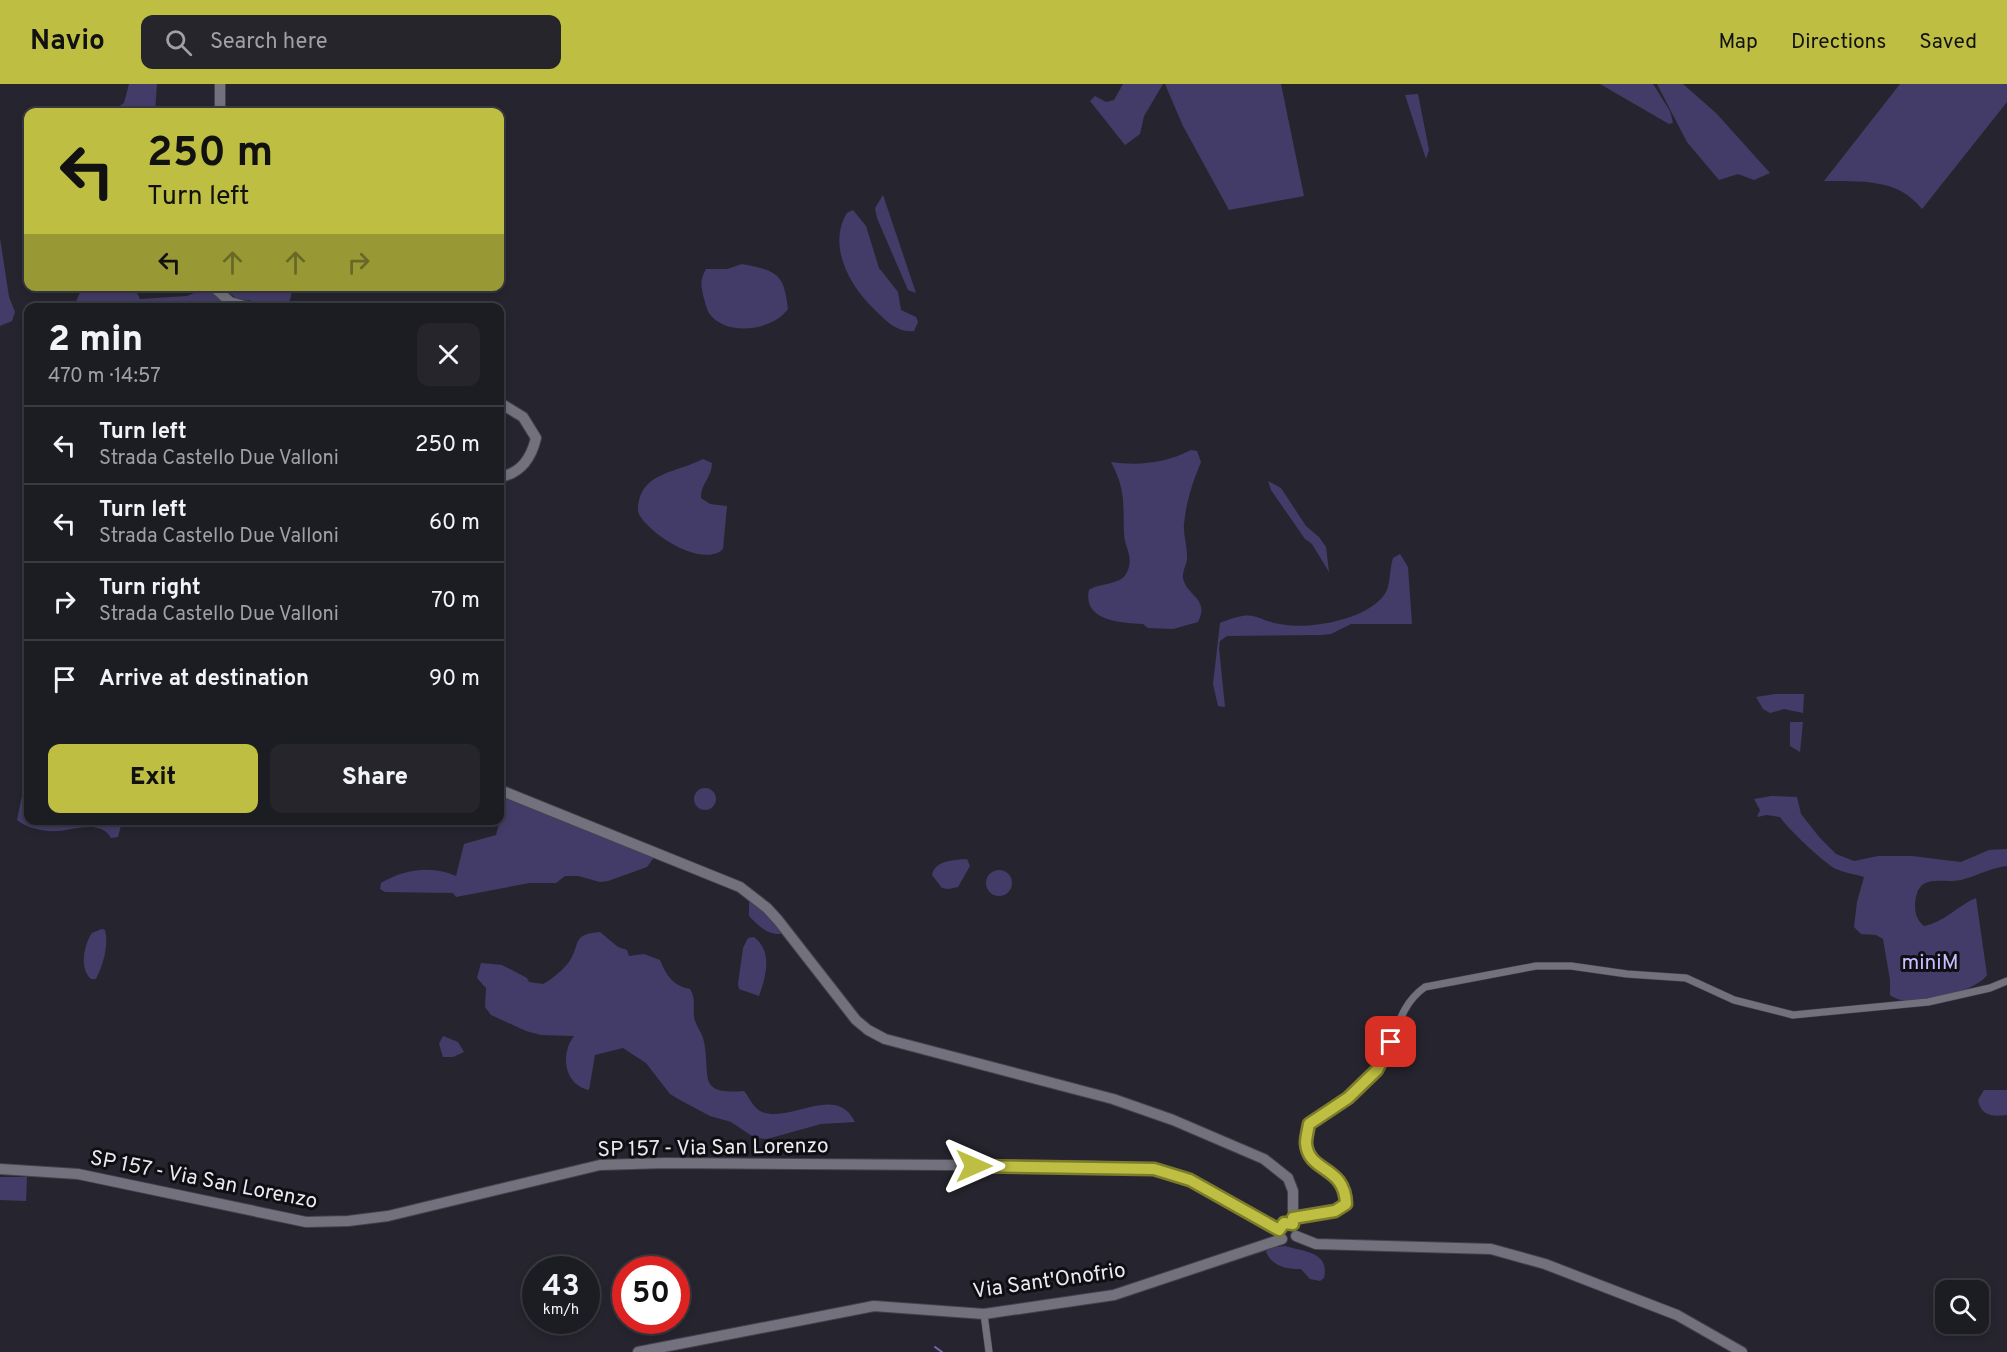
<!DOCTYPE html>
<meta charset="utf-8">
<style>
body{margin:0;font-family:Overpass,sans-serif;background:#25252b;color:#f1f3f6;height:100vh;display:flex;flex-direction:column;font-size:22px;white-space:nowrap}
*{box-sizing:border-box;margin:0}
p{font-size:20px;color:#a0a1a6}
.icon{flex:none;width:33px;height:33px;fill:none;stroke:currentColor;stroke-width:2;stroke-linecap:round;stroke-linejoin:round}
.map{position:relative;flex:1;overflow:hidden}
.side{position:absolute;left:24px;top:219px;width:480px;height:522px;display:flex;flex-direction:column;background:#1c1c23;border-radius:12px;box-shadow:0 3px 9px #0003,0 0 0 2px #3a3a41}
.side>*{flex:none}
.hud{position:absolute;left:24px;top:24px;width:480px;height:183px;border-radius:12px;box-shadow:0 3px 9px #0003,0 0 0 2px #3a3a41;background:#bebf42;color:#111;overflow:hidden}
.fabs{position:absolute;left:1935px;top:1196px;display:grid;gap:12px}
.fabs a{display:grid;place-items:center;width:54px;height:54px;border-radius:12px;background:#1c1c23;box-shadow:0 3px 9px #0003,0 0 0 2px #3a3a41;font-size:30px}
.speed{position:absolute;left:522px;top:1172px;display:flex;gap:12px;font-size:30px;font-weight:700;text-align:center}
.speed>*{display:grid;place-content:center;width:78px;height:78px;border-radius:50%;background:#1c1c23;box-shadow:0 3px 9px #0003,0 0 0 2px #3a3a41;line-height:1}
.speed small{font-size:15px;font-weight:400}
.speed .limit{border:9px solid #d22;background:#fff;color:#111}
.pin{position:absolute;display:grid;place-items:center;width:51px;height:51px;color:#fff;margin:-26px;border-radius:12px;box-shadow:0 3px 9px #0006}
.me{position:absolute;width:66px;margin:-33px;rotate:90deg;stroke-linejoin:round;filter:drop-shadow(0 0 4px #0008)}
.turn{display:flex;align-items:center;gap:21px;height:126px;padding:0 24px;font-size:27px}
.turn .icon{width:78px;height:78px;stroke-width:2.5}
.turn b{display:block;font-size:42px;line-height:51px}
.lanes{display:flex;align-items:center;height:57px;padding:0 24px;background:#0003;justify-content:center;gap:30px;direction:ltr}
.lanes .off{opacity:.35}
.round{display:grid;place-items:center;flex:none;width:63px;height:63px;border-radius:12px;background:#25252b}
.summary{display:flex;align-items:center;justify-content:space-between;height:102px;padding:0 24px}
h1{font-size:36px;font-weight:800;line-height:45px}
.action{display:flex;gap:12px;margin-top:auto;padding:12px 24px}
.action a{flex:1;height:69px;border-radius:12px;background:#bebf42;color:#111;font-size:24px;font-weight:800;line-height:69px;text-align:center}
.action a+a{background:#25252b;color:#f1f3f6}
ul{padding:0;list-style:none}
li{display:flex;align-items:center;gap:18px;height:78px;padding:0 24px;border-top:2px solid #3a3a41}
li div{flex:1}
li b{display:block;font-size:22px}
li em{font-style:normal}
header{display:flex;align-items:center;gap:36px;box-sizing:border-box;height:84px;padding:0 30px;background:#bebf42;color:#111}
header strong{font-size:28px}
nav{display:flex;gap:33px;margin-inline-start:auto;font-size:21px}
.search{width:420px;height:54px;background:#25252b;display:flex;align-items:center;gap:15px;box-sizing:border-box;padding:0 21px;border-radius:12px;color:#a0a1a6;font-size:22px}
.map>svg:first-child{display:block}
.green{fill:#433c68}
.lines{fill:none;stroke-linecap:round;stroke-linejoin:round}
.stream{stroke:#7568b7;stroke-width:2}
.street-casing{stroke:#44434b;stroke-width:8}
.secondary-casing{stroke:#44434b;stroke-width:12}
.street{stroke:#72717d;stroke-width:7}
.secondary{stroke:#72717d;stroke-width:10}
.route-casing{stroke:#7c7c2b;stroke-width:15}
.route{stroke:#bebf42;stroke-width:10}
.labels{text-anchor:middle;stroke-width:6;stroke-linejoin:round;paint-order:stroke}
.park-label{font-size:21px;fill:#c6befe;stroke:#0f0e13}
.street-label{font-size:21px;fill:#eaeaf1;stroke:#0f0e13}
</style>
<header>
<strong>Navio</strong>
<div class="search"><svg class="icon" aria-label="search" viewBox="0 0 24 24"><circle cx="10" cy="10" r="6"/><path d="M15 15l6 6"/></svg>Search here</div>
<nav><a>Map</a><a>Directions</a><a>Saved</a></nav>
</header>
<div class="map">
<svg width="2007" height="1268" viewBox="0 0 2007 1268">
<rect width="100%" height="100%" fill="#26252f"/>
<g class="green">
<path d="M129 0H157L155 28H111L124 19Z"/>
<path d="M1123 0H1163L1144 32 1140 50 1125 61 1090 17 1095 12 1106 18 1114 16Z"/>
<path d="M1165 0H1281L1304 112 1229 126 1183 42Z"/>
<path d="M1600 0H1653L1670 27 1673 39 1669 40Z"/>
<path d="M1657 0H1683L1716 29 1770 89 1754 96 1738 90 1719 96 1687 58Z"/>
<path d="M1900 0H2007V18L1922 125C1897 93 1860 98 1824 97Z"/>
<path d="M1418 10 1429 66 1426 75 1405 11Z"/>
<path d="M883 111 916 209 908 206 877 134 875 124Z"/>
<path d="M853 126 866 142 879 184 898 208 901 226 916 233 918 238 914 247C897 249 885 236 874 225 850 202 827 162 847 129Z"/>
<path d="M0 154 9 213 15 228 12 237 0 242Z"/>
<path d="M742 180C776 187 784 188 788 225 772 247 725 253 709 229 706 224 705 217 703 211 701 200 700 196 706 185H727Z"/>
<path d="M83 202 134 203 140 215 187 212 208 203 222 219 218 224 152 223 148 219H118L110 223 73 224Z"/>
<path d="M222 203H293L288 224 236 214Z"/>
<path d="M1191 366 1197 367 1201 378C1193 397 1186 418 1184 440 1183 450 1187 461 1187 472 1188 479 1182 486 1183 494 1187 513 1210 514 1198 538L1173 545 1148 544 1143 540C1122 539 1082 537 1089 506 1099 499 1120 501 1126 490 1135 474 1125 465 1124 450 1123 420 1126 406 1111 378 1139 382 1166 379 1191 366Z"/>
<path d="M703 375 712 379C712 393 700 401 701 414L710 420 727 422 723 465C702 485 647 449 638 428 638 388 674 390 703 375Z"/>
<path d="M1268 397 1281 404 1306 442 1319 453 1326 463 1329 488 1312 460 1305 455 1271 406Z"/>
<path d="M1400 470 1408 483 1412 540H1351L1331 550 1321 551 1227 552 1220 557 1219 564 1225 623 1218 622 1213 600 1220 539C1259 523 1252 537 1286 541 1315 545 1374 534 1387 506 1390 499 1390 483 1393 474Z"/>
<path d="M1775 610H1804L1803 629 1784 625 1770 629 1763 625 1756 613Z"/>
<path d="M1790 638H1803L1800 668 1790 662Z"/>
<path d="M28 683V736L122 737 118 753 111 754C101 735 73 746 58 747 45 748 26 744 17 736Z"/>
<circle cx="705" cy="715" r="11"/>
<path d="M500 709 655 772 647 783 608 797 600 798 578 792H565L556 799H529L456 813 453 809 385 808 380 805 381 799C404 785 432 781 456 792L464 760 496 751 500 736Z"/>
<path d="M1771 712 1797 713 1801 730 1820 754 1836 770 1854 777 1878 772H1912L1961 778 1989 766 2007 765V782C1990 784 1977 792 1961 796 1940 800 1917 787 1915 821 1915 830 1917 836 1924 842 1945 838 1957 822 1976 814L1987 891C1975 909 1906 926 1890 911V896L1883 855 1876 851 1861 850 1854 843 1857 818 1864 793C1855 790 1845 789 1836 785 1825 780 1785 742 1780 733L1767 731 1757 733 1760 726 1754 715Z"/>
<path d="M967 775 970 782 958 803 948 805 942 804 932 791C935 776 955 776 967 775Z"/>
<circle cx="999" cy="799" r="13"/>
<path d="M749 816 765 825 783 847 780 850C766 850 758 841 749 832Z"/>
<path d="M102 845 105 846C109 863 103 880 96 895H91C79 885 84 860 92 849Z"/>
<path d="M600 848 618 863 627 866 629 872 644 870 660 876C666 891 673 902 690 905 696 915 693 921 694 932 694 940 703 949 704 958 711 992 696 1011 744 1007 750 1014 753 1024 762 1028 792 1039 836 999 855 1038L821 1040 767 1055 755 1054 731 1038 710 1032 680 1016 670 1010 646 979 623 964 595 971 589 1006C564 1001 560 970 574 952L541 951 526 947 491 931 485 923 486 904 477 894 481 879 502 881 527 894 529 898 543 900C551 896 563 886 569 878 581 860 571 850 600 848Z"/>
<path d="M754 853C773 868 766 892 759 912L739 905 738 900 743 864 748 854Z"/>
<path d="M443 952 458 958 464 968 453 973H443L439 960Z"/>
<path d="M1984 1006H2007V1031C1993 1033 1981 1032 1978 1016Z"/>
<path d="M0 1093H27L26 1117 0 1116Z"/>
<path d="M1285 1162C1305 1168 1330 1168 1324 1194L1320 1197 1310 1195 1301 1185C1286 1185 1273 1183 1266 1168L1269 1164Z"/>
</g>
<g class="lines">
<path class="stream" d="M935 1263 942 1268"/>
<defs>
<g id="street">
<path d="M1293 1134 1335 1127 1346 1120C1345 1081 1306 1087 1306 1058 1307 1034 1325 1027 1343 1016 1355 1010 1370 996 1378 986 1397 958 1395 924 1425 903L1536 882H1571L1627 890 1686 894 1734 916 1793 931 1928 918 1990 904 2007 897"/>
<path d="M984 1230 989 1268"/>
</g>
<g id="secondary">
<path d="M220 0V28"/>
<path d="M213 202 230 218 252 224"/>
<path d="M500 319 523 333 536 354C531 375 521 389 500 393"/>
<path d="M500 706 740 803 767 824 778 836 856 936 868 946 885 955 1113 1015 1173 1036 1264 1075 1288 1094 1293 1107V1140"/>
<path d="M0 1085 78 1090 306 1138 348 1137 388 1132 600 1081 665 1079 1082 1082 1154 1085 1190 1097 1279 1146"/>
<path d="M1296 1152 1316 1160 1491 1165 1545 1180 1677 1231 1742 1268"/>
<path d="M638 1268 874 1222 984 1230 1114 1211 1282 1155"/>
</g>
</defs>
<use href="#street" class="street-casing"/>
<use href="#secondary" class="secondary-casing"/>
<use href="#street" class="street"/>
<use href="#secondary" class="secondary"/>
</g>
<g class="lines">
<defs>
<path id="route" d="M974 1082 1154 1085 1190 1096 1279 1146 1284 1139 1293 1140V1134L1335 1127 1346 1120C1345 1081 1308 1089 1306 1059 1306 1053 1308 1046 1309 1040L1348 1014 1377 986 1391 958"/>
</defs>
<use href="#route" class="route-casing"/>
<use href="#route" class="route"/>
</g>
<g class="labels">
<g class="park-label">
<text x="1930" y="885">miniM</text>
</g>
<g class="street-label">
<text transform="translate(713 1063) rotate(-1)" y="7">SP 157 - Via San Lorenzo</text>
<text transform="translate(204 1095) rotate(11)" y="7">SP 157 - Via San Lorenzo</text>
<text transform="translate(1049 1196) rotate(-8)" y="7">Via Sant'Onofrio</text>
</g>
</g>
</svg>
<div class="fabs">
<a><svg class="icon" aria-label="search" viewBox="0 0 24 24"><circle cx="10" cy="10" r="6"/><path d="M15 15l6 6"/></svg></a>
</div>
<div class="speed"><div>43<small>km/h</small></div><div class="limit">50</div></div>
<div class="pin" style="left:1391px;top:958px;background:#d93025"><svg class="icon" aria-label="arrive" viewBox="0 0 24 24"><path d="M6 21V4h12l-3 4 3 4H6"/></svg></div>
<svg class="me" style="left:974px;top:1082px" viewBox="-20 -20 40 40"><path d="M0-17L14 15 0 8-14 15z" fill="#bebf42" stroke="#fff" stroke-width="4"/></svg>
<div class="hud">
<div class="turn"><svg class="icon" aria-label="left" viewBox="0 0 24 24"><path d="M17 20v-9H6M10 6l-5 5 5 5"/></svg><div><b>250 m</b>Turn left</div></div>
<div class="lanes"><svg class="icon" aria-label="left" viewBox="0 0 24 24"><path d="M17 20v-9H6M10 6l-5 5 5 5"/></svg><svg class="icon off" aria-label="ahead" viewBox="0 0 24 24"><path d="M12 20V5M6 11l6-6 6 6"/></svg><svg class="icon off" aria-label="ahead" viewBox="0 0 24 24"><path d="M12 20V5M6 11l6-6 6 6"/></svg><svg class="icon off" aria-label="right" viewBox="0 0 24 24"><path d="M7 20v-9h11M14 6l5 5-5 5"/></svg></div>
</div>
<section class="side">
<div class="summary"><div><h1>2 min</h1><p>470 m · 14:57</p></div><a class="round"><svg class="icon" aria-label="close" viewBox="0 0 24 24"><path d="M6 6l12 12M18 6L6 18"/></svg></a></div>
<ul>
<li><svg class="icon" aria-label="left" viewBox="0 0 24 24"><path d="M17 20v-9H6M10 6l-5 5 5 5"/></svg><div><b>Turn left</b><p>Strada Castello Due Valloni</p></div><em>250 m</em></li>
<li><svg class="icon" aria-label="left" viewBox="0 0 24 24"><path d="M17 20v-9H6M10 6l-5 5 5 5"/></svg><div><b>Turn left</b><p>Strada Castello Due Valloni</p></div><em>60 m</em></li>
<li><svg class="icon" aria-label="right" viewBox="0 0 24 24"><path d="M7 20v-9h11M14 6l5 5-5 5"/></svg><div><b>Turn right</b><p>Strada Castello Due Valloni</p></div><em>70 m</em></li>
<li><svg class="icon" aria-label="arrive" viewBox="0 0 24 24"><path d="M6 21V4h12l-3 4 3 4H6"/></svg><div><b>Arrive at destination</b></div><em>90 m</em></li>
</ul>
<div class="action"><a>Exit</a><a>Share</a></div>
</section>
</div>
